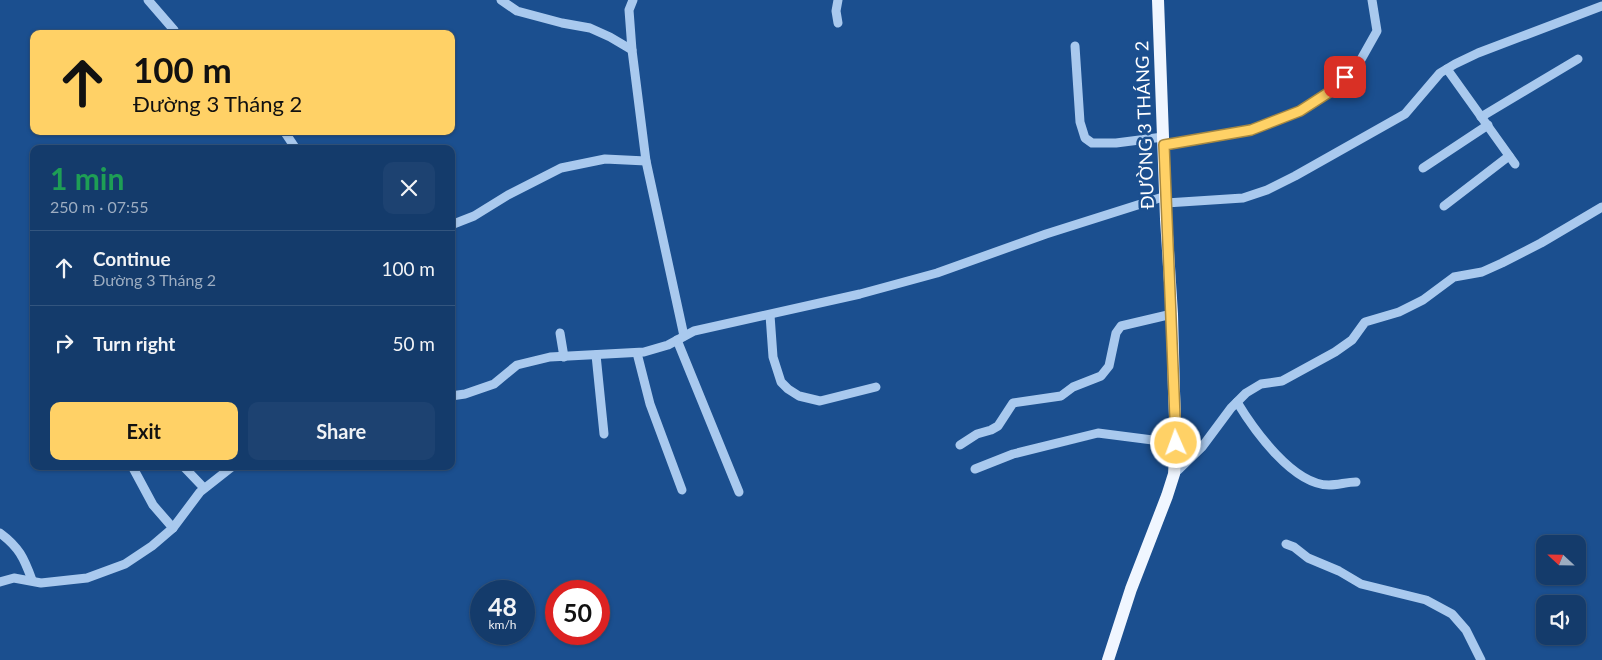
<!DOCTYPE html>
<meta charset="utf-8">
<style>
body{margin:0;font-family:Lato,sans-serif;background:#1d4271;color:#f1f3f6;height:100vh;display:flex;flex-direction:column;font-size:19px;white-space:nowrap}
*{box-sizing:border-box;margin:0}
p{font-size:16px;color:#9dadc1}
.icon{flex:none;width:28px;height:28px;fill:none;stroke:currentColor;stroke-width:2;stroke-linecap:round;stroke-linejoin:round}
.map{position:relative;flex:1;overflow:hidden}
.side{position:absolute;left:30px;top:145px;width:425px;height:325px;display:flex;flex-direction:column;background:#143b6b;border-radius:10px;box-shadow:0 1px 4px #0004,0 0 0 1px #33557e}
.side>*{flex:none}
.guide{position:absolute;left:30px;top:30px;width:425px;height:105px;border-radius:10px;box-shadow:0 1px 4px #0004,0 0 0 1px #33557e;background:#ffd166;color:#111;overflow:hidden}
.needle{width:32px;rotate:292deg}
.fabs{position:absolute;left:1536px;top:535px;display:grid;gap:10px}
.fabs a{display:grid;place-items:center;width:50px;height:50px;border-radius:10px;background:#143b6b;box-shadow:0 1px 4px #0004,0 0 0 1px #33557e;font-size:25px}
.speed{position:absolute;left:470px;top:580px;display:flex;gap:10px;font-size:25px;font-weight:700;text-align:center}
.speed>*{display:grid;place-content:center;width:65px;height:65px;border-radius:50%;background:#143b6b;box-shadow:0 1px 4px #0004,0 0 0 1px #33557e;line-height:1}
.speed small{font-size:12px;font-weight:400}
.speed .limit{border:8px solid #d22;background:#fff;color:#111}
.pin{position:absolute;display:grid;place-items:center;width:42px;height:42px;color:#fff;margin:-21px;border-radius:10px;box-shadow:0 2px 8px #0006}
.me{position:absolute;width:55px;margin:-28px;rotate:358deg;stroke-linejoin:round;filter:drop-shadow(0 0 4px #0008)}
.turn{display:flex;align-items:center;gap:18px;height:105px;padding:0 20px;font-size:22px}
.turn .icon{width:65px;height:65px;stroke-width:2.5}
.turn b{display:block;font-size:35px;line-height:42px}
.round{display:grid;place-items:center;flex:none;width:52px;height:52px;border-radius:10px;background:#1d4271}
.head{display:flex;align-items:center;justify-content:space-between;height:85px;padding:0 20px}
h1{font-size:30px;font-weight:700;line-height:38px;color:#1e9e55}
.button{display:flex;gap:10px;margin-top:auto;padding:10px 20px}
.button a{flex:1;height:58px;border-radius:10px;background:#ffd166;color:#111;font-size:20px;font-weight:700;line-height:58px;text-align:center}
.button a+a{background:#1d4271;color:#f1f3f6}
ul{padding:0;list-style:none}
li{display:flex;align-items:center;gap:15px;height:75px;padding:0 20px;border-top:1px solid #33557e}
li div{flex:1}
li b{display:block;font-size:19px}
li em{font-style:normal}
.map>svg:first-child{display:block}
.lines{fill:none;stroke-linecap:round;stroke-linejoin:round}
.minor{stroke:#a9c9ee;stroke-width:9}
.major{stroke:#f0f6ff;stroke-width:12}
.route-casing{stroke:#a68842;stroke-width:12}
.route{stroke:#ffd166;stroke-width:9}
.labels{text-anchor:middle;stroke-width:5;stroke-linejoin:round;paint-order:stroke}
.street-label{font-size:18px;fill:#fff;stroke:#1b4f8f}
</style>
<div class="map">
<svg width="1602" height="660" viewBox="0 0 1602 660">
<rect width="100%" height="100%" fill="#1b4f8f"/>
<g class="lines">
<g class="minor">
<path d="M148 0 174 30V34"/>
<path d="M501 0 517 11 562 23 590 28 610 37 632 50"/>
<path d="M633 0 629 10 632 50 646 161 684 336"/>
<path d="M838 23 836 11 838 0"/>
<path d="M1075 46 1080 122 1085 138 1092 143H1116L1163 137"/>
<path d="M1447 69 1515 164"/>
<path d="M1481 117 1578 59"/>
<path d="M284 131 296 149"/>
<path d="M1164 145 1251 130 1300 111 1331 91 1359 63 1377 31 1372 0"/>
<path d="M1423 168 1488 125"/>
<path d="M1166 203 1243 198 1267 190 1295 176 1405 114 1440 73 1455 64 1478 53 1602 6"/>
<path d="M1444 206 1509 156"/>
<path d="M451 225 474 216 508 195 561 168 605 159 646 161"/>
<path d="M770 315 773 357 781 382 788 389 799 396 820 401 876 387"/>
<path d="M560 333 564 357"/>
<path d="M677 340 739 492"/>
<path d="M637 353 650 404 682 490"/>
<path d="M596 355 604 434"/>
<path d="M451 396 465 394 494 384 517 365 550 357 644 352 668 345 694 331 860 294 937 273 1046 234 1166 196"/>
<path d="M1237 402C1254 430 1293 485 1329 485 1338 485 1347 482 1356 482"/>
<path d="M960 445 977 434 991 430 998 426 1013 403 1061 396 1073 387 1101 376 1109 366 1116 333 1121 326 1172 314"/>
<path d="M132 466 153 505 173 528"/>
<path d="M183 466 204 488"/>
<path d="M975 469 1013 454 1098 433 1176 443"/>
<path d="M1174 474 1202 447 1231 408 1246 393 1261 384 1282 381 1335 352 1352 340 1365 322 1399 312 1423 300 1454 277 1482 272 1502 263 1541 243 1602 207"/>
<path d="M0 533C19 547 24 558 32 580"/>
<path d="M1286 544 1294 547 1308 558 1339 571 1361 584 1426 600 1452 614 1466 630 1481 660"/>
<path d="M0 582 14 578 41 583 87 578 125 564 152 546 173 528 200 492 233 466"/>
</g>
<path class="major" d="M1108 660 1131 589 1167 496 1174 474 1176 443 1174 391 1172 314 1166 219 1158 0"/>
</g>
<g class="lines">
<defs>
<path id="route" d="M1176 443 1164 145 1251 130 1300 111 1331 91 1345 77"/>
</defs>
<use href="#route" class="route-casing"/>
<use href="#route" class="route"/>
</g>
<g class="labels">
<g class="street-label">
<text transform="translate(1145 125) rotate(-92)" y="6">ĐƯỜNG 3 THÁNG 2</text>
</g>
</g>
</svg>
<div class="fabs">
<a><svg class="needle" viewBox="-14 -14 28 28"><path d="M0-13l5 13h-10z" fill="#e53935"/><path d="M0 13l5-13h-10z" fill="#9dadc1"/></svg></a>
<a><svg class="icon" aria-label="sound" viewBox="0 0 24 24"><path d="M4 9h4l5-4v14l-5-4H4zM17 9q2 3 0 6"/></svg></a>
</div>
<div class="speed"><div>48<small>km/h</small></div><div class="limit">50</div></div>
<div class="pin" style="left:1345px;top:77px;background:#d93025"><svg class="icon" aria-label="arrive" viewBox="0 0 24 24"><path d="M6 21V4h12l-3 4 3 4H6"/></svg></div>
<svg class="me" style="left:1176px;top:443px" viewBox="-20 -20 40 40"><circle r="17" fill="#ffd166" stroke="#fff" stroke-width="3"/><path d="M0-11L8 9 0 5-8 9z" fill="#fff"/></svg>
<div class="guide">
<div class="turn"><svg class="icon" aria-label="ahead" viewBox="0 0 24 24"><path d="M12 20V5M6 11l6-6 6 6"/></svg><div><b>100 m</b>Đường 3 Tháng 2</div></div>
</div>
<section class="side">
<div class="head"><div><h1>1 min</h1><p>250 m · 07:55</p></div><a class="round"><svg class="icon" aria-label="close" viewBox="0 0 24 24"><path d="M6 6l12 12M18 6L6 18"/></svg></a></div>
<ul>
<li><svg class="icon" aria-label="ahead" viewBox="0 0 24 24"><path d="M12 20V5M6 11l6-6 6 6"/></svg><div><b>Continue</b><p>Đường 3 Tháng 2</p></div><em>100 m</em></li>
<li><svg class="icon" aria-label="right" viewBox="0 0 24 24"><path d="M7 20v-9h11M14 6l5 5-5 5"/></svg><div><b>Turn right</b></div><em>50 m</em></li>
</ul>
<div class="button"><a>Exit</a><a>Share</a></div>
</section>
</div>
